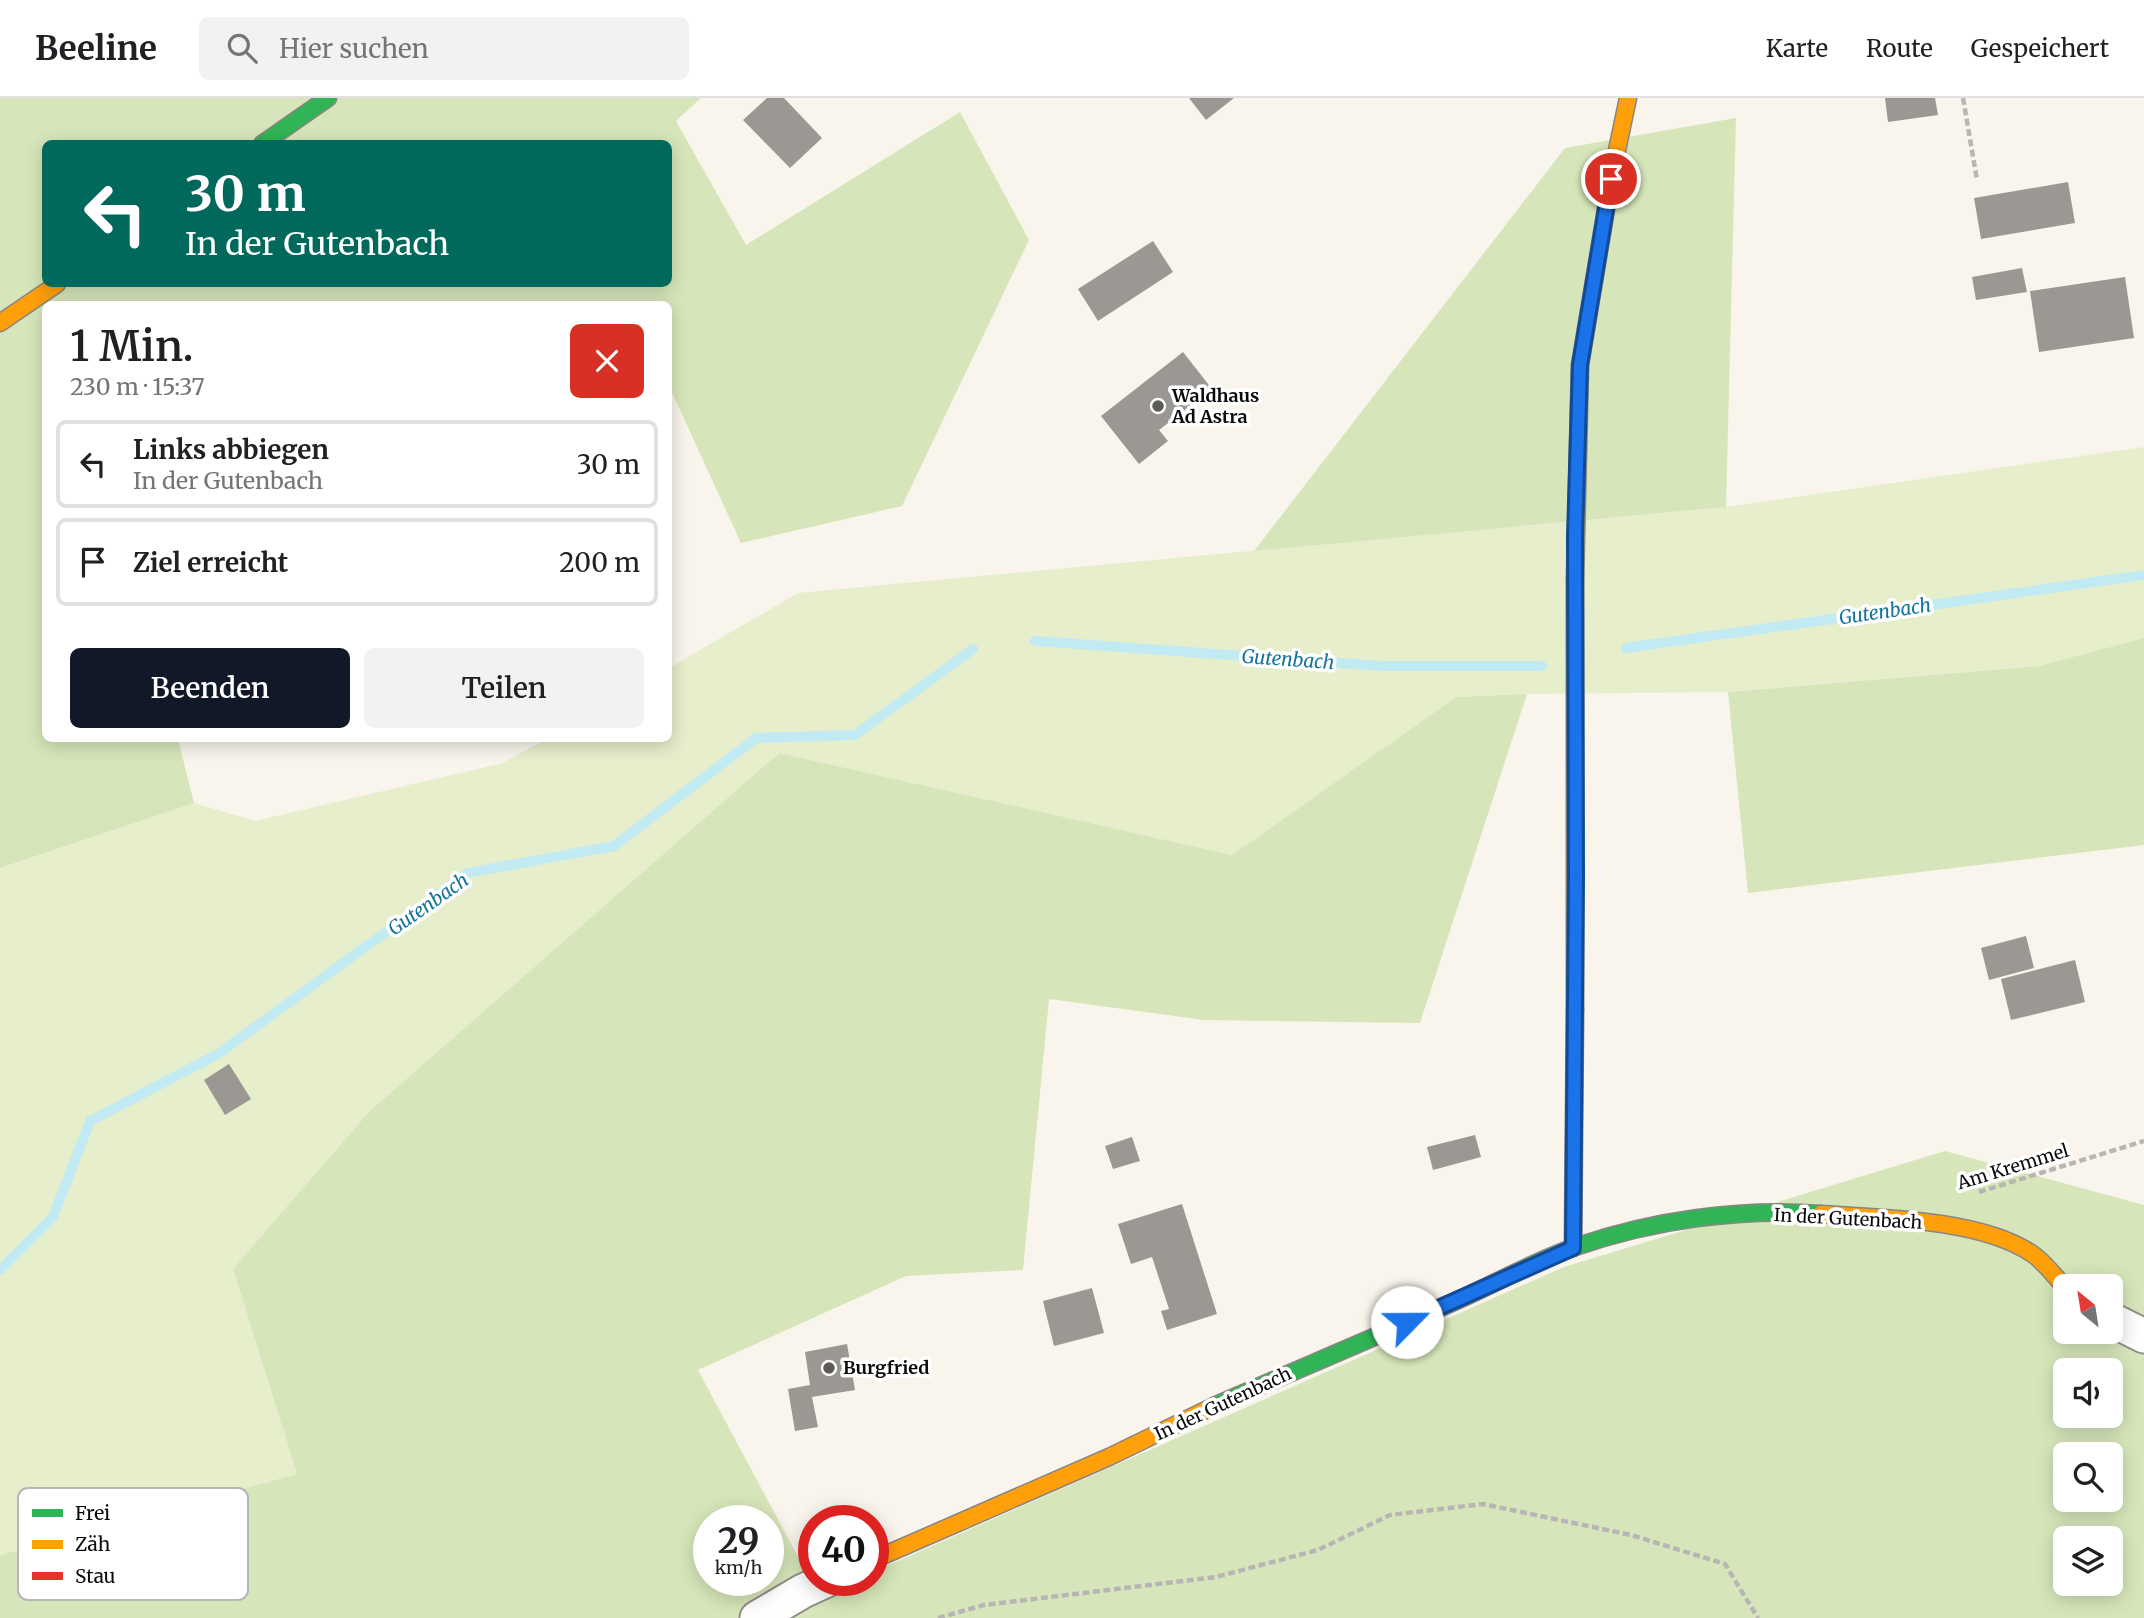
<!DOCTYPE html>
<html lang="de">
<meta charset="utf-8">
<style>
body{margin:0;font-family:Merriweather,serif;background:#f2f2f2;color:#202124;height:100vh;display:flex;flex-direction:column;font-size:26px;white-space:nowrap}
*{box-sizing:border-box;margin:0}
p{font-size:23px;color:#757577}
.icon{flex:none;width:38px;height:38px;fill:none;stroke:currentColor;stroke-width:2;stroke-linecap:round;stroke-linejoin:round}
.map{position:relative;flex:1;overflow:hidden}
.drawer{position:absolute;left:42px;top:203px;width:630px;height:441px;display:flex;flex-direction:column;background:#fff;border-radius:10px;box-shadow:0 4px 18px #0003}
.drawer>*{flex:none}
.guide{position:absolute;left:42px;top:42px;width:630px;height:147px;border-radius:10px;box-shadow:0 4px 18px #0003;background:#00695c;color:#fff;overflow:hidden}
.needle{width:46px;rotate:330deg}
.buttons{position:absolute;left:2053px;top:1176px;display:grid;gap:14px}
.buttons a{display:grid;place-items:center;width:70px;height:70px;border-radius:10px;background:#fff;box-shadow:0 4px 18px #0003;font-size:35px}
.speed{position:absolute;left:693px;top:1407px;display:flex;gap:14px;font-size:35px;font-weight:700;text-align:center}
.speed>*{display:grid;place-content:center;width:91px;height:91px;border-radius:50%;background:#fff;box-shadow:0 4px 18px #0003;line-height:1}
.speed small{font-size:18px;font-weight:400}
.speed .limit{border:10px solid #d22;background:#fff;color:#111}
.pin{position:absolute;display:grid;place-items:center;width:60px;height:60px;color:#fff;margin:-30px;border:4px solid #fff;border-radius:50%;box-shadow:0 2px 7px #0007}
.me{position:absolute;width:77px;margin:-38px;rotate:67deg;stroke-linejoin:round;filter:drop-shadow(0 0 5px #0008)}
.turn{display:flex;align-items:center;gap:24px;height:147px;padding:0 28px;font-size:32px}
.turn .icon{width:91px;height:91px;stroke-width:2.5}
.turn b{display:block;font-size:49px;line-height:60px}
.round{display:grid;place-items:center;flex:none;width:74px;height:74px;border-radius:10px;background:#f2f2f2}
.summary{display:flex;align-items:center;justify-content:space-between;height:119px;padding:0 28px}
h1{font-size:42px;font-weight:600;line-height:52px}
.action{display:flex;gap:14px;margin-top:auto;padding:14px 28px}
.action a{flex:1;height:80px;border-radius:10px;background:#111827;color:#fff;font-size:28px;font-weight:600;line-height:80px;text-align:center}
.action a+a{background:#f2f2f2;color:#202124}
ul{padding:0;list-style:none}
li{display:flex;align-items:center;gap:21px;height:88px;margin:0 14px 10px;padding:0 14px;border:4px solid #e0e0e0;border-radius:10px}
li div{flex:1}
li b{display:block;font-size:26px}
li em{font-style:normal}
header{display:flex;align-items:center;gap:42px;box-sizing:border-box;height:98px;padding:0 35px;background:#fff;border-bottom:2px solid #e0e0e0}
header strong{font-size:33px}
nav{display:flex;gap:38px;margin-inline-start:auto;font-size:24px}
.search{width:490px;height:63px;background:#f2f2f2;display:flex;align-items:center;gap:18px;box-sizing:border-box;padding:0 24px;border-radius:10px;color:#757577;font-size:26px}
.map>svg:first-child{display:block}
.green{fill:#e6eecc}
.forest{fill:#d7e6ba;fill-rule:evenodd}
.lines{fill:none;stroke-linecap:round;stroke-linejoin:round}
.stream{stroke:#c2eaf3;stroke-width:10}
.building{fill:#9b9893}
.street-casing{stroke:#92908c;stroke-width:37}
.fast-casing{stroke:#888682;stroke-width:19}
.slow-casing{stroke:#888682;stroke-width:19}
.jam-casing{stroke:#888682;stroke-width:19}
.path{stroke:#b7b6b5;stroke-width:4.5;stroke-dasharray:7 3.5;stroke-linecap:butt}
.street{stroke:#fefefc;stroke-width:33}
.fast{stroke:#30b455;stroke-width:16}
.slow{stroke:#ff9f0a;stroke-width:16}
.jam{stroke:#e5322d;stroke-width:16}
.route-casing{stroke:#114b97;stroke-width:18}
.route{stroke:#1a73e8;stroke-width:12}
.poi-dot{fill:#5e5c59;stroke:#fff;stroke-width:2.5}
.labels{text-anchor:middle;stroke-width:7;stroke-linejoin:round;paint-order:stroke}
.poi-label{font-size:18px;font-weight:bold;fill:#0a0a0a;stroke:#fff;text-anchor:start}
.street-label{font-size:18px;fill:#0a0a0a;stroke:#fff}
.water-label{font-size:19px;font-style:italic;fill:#14749a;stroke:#fff}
.key{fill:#fff;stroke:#b6b6b6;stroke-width:2}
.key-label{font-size:19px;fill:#0a0a0a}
</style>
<header>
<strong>Beeline</strong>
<div class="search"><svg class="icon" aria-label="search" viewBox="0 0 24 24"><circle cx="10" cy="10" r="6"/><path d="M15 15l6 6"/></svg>Hier suchen</div>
<nav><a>Karte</a><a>Route</a><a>Gespeichert</a></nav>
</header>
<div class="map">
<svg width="2144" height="1520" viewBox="0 0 2144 1520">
<rect width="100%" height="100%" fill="#f9f5ec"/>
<path class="green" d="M2144 349V540L2039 568 1728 594 1527 596 1456 599 1232 757 778 655 233 1171 297 1376 0 1457V770L194 705 255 723 503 665 546 641 668 640 669 570 798 495 1726 409Z"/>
<g class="forest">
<path d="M0 0H701L676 23 746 147 960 14 1029 142 902 408 741 445 669 288 668 206H46V640L178 641 194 705 0 770ZM46 46H668V186H46Z"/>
<path d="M1736 20 1726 409 1254 453 1565 50Z"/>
<path d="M2144 540V747L1748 795 1728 594 2039 568Z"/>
<path d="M1527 596 1420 925 1204 922 1049 901 1023 1172 906 1178 698 1272 819 1498 855 1482H873V1474L1564 1169 1945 1053 2144 1107V1520H0V1457L297 1376 233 1171 369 1014 779 655 1232 757 1456 599ZM2065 1188H2110V1234H2065ZM2065 1272H2110V1318H2065ZM2065 1356H2110V1402H2065ZM709 1423H768V1482H709ZM2065 1440H2110V1486H2065Z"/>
</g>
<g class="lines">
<g class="stream">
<path d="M1035 543 1382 568H1542"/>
<path d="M1626 550 2144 477"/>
<path d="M0 1172 53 1119 90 1023 218 956 467 775 614 748 756 640 855 637 973 551"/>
</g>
</g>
<g class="building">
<path d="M767 0H784L822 40 790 70 743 22Z"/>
<path d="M1189 0H1234L1206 22Z"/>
<path d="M1885 0H1935L1938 17 1888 24Z"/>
<path d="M2068 84 2075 125 1981 141 1974 100Z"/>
<path d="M1153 143 1173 174 1098 223 1078 191Z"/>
<path d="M2022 170 2027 194 1976 202 1972 179Z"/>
<path d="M2125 179 2134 240 2039 254 2030 193Z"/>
<path d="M1183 254 1212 291 1159 332 1168 343 1139 366 1101 318Z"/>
<path d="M2026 838 2034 870 1989 882 1981 850Z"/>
<path d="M2075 862 2085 904 2011 922 2001 881Z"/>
<path d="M229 966 251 1001 225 1017 204 982Z"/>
<path d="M1475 1037 1481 1059 1433 1072 1427 1049Z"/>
<path d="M1132 1039 1140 1063 1113 1071 1105 1048Z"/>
<path d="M1182 1106 1217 1216 1167 1232 1161 1213 1169 1211 1152 1159 1131 1166 1118 1126Z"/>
<path d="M1092 1190 1104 1235 1054 1248 1043 1203Z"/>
<path d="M847 1246 855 1292 812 1299 818 1329 795 1333 788 1291 810 1287 805 1254Z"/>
</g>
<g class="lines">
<defs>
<g id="street">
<path d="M2110 1221 2144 1238"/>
<path d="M757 1520 803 1493 827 1482"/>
</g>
<g id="fast">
<path d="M262 46 328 0"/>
<path d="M1575 911V481"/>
<path d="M1214 1308C1292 1274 1371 1241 1449 1206 1491 1188 1532 1164 1575 1149 1653 1122 1739 1110 1821 1116"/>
</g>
<g id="slow">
<path d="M0 225 57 186"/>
<path d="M1575 481 1580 267 1611 81 1628 0"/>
<path d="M1821 1116C1882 1120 1980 1121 2031 1155 2044 1163 2054 1178 2065 1189"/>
<path d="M873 1462 1109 1359 1214 1308"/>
</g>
<path id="jam" d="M1573 1150 1575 911"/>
</defs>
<use href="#street" class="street-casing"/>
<use href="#fast" class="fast-casing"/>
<use href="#slow" class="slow-casing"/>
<use href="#jam" class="jam-casing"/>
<g class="path">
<path d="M1963 0 1977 82"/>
<path d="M1979 1094 2144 1043"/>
<path d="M938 1520 984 1507 1216 1479 1318 1452 1390 1417 1483 1406 1631 1437 1725 1466 1758 1520"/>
</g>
<use href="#street" class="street"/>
<use href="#fast" class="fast"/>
<use href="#slow" class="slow"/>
<use href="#jam" class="jam"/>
</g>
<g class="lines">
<defs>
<path id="route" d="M1407 1224 1573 1150 1576 778 1575 439 1580 267 1611 81"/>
</defs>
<use href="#route" class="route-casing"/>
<use href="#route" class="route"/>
</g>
<g class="poi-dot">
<circle cx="1158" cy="308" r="7"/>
<circle cx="829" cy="1270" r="7"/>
</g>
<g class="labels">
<g class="poi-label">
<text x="1172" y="304">Waldhaus<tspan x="1172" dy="21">Ad Astra</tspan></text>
<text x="843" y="1276">Burgfried</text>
</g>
<g class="street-label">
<text transform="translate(2013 1069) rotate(-17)" y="6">Am Kremmel</text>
<text transform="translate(1848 1121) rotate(3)" y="6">In der Gutenbach</text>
<text transform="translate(1223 1306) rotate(-25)" y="6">In der Gutenbach</text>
</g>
<g class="water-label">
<text transform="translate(1885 513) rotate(-8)" y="7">Gutenbach</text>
<text transform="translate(1288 561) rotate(4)" y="7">Gutenbach</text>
<text transform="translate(428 806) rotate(-35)" y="7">Gutenbach</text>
</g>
</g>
<rect x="18" y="1390" width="230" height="112" rx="10" class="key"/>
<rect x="32" y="1411" width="31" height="8" fill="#30b455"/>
<rect x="32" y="1442" width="31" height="9" fill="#ff9f0a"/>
<rect x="32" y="1474" width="31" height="8" fill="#e5322d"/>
<g class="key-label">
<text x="75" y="1422">Frei</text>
<text x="75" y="1453">Zäh</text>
<text x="75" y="1485">Stau</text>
</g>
</svg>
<div class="buttons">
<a><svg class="needle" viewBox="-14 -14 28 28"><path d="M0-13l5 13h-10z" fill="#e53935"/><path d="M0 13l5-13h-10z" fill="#757577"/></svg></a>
<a><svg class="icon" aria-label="sound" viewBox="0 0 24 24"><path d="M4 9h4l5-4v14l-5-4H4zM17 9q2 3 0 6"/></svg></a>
<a><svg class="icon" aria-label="search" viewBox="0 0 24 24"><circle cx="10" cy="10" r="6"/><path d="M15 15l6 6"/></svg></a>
<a><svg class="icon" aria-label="layers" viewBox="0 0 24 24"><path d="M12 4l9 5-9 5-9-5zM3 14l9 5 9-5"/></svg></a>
</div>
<div class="speed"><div>29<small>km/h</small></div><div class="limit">40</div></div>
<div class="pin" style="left:1611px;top:81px;background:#d93025"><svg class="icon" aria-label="arrive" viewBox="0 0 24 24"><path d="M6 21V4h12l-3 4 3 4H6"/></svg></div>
<svg class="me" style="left:1407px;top:1224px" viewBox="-20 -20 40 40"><circle r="19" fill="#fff"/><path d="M0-13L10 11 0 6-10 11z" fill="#1a73e8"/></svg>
<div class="guide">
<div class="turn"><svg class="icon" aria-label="left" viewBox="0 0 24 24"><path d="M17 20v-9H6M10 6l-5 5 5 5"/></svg><div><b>30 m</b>In der Gutenbach</div></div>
</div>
<section class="drawer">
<div class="summary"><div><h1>1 Min.</h1><p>230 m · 15:37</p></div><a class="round" style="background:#d93025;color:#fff"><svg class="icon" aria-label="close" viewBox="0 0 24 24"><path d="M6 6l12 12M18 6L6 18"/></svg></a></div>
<ul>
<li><svg class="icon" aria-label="left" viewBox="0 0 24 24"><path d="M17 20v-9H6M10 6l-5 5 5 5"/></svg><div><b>Links abbiegen</b><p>In der Gutenbach</p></div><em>30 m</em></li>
<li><svg class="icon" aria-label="arrive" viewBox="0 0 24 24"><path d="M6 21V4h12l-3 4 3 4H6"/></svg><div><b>Ziel erreicht</b></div><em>200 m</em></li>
</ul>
<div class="action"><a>Beenden</a><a>Teilen</a></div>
</section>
</div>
